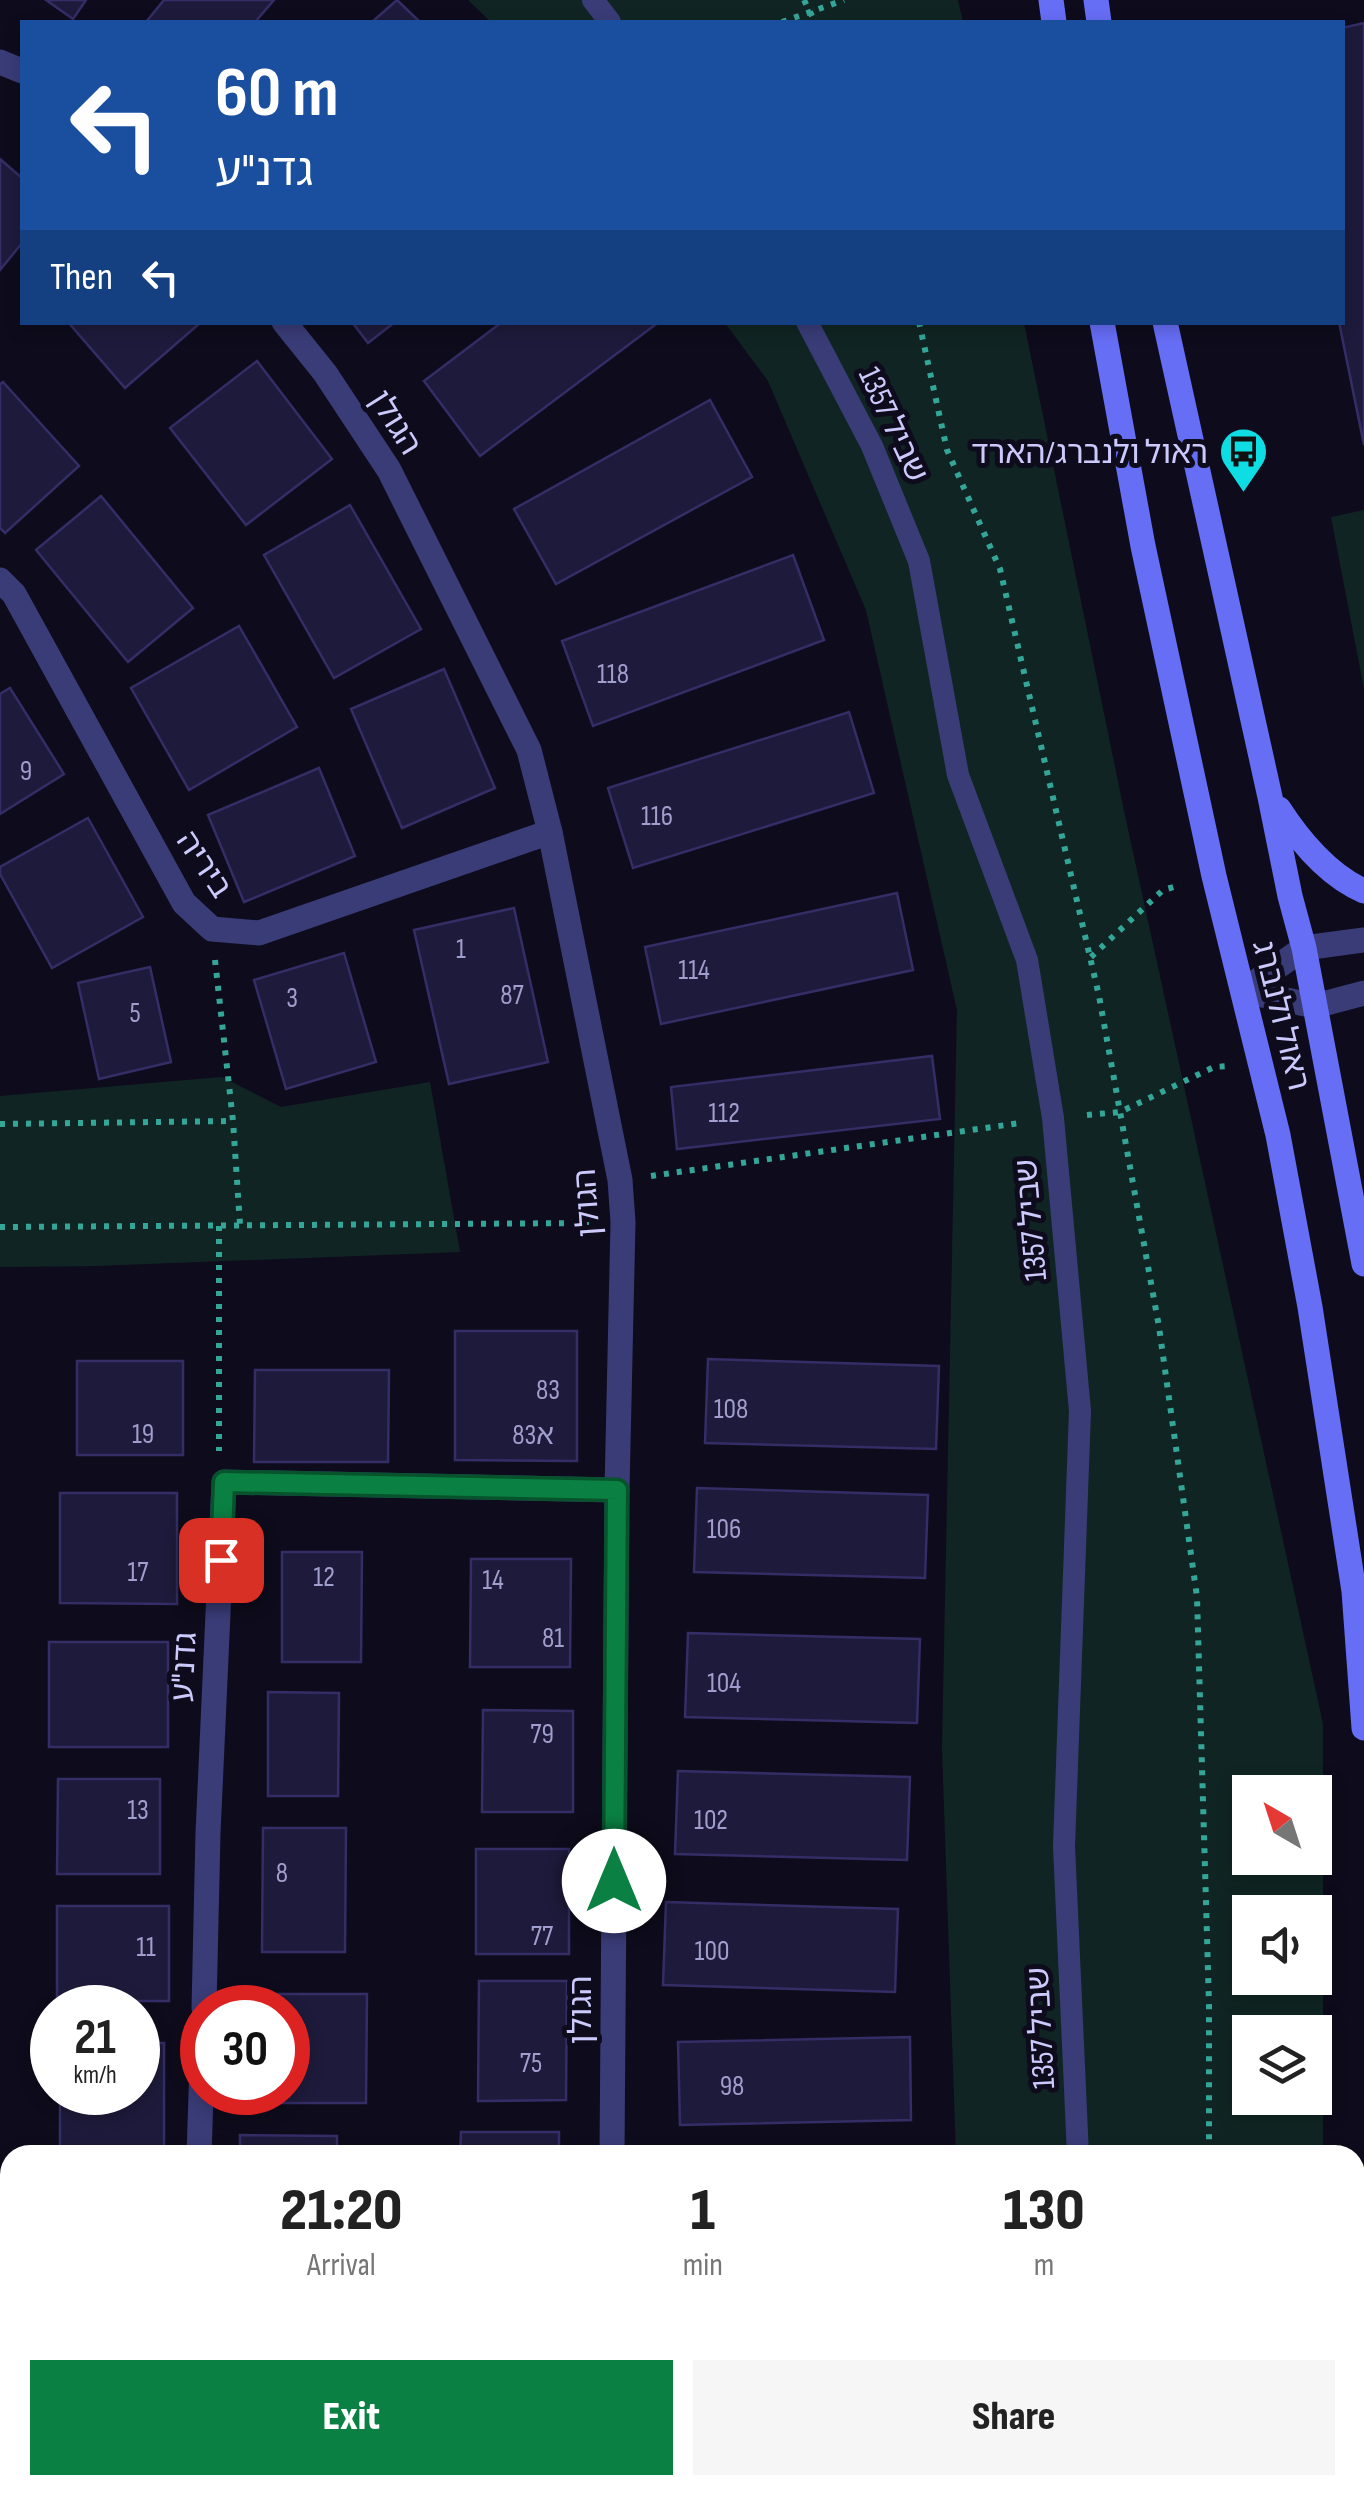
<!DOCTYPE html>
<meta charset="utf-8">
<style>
body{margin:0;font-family:"Sofia Sans Condensed","Noto Sans Hebrew",sans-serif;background:#f6f6f6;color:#222;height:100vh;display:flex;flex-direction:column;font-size:38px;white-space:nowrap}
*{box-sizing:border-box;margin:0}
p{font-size:32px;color:#767676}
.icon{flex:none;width:55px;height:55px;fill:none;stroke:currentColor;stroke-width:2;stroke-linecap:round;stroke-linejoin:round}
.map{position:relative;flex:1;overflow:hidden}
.panel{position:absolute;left:0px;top:2145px;width:1365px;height:350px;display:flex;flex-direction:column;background:#fff;border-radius:30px 30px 0 0;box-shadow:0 5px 15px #0003}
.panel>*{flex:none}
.top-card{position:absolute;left:20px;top:20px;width:1325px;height:305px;border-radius:0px;box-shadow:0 5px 15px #0003;background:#1a4fa0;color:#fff;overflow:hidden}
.needle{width:65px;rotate:321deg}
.tools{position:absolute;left:1232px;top:1775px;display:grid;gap:20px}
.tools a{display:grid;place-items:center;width:100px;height:100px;border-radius:0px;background:#fff;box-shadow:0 5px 15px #0003;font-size:50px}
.speed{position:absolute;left:30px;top:1985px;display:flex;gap:20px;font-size:50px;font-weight:700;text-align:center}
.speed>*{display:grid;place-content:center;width:130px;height:130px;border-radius:50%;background:#fff;box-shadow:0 5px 15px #0003;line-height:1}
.speed small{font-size:25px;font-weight:400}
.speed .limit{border:15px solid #d22;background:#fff;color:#111}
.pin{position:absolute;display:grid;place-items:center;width:85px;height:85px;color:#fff;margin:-42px;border-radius:20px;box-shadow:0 5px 15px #0006}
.me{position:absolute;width:110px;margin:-55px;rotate:0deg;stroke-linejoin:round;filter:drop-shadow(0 0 8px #0008)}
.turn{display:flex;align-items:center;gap:35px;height:210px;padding:0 30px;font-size:45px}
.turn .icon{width:130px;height:130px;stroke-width:2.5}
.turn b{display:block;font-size:70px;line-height:85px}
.then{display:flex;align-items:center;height:95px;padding:0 30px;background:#0003;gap:20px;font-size:38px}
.eta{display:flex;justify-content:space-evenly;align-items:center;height:170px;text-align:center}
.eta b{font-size:60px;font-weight:800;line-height:70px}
.button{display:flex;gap:20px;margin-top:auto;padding:20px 30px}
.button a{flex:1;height:115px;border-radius:0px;background:#0b8043;color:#fff;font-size:40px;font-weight:800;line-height:115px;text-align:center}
.button a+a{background:#f6f6f6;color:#222}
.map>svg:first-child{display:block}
.green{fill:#102523;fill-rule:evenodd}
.building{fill:#1e1a3b;stroke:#342d66;stroke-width:2.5}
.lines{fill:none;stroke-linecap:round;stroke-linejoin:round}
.path{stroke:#34a697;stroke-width:6;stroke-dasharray:5 8;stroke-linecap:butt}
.lane{stroke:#3a3c78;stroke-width:22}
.street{stroke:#3a3c78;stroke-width:25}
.secondary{stroke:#676ef6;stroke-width:25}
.route-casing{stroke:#07532c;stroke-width:25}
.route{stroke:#0b8043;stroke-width:18}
.labels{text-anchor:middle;stroke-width:10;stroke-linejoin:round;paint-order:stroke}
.number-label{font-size:28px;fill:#a09ecc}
.street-label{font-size:32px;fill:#cccafc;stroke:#0e0c1c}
.poi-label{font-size:32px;fill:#cccafc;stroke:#0e0c1c;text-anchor:end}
</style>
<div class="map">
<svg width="1364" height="2495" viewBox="0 0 1364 2495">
<rect width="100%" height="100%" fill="#0e0c1c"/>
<g class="green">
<path d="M468 0H958L963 22H491Z"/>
<path d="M725 323H1024L1124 811 1323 1724V2155H956L942 1748 957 1010 866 610 768 381ZM1250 1792H1315V1858H1250ZM1250 1912H1315V1978H1250ZM1250 2032H1315V2098H1250Z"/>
<path d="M1364 510V689L1331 517Z"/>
<path d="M222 1077 281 1107 430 1082 460 1252 95 1266 0 1267V1096Z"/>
<path d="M0 2443 10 2445V2485H120L118 2495H0Z"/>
<rect x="968" y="2485" width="355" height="10"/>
</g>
<g class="building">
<path d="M46 0H86L73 19Z"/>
<path d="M164 0H274L255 22H146Z"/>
<path d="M397 0 420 22H372Z"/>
<path d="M1364 23V445L1339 322H1342V28Z"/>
<path d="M0 159 22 178V243L0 270Z"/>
<path d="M68 322H197L199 324 125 388Z"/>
<path d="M352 322H395L368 343Z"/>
<path d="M502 322H659L480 456 424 381Z"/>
<path d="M257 361 332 459 246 525 170 428Z"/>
<path d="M3 382 79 466 5 533 0 528V384Z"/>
<path d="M710 400 752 477 556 584 514 509Z"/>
<path d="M101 496 193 608 128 662 36 550Z"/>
<path d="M350 505 421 629 334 678 264 555Z"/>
<path d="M793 555 824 640 593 726 562 641Z"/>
<path d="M239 626 297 727 189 790 131 688Z"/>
<path d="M444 669 495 788 402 828 351 709Z"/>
<path d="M10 688 64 774 0 814V694Z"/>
<path d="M849 712 874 793 633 868 608 788Z"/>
<path d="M319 768 355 856 244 902 208 815Z"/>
<path d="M88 818 143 917 52 968 0 874V867Z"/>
<path d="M897 893 913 970 661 1024 645 947Z"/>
<path d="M514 908 548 1062 449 1084 414 930Z"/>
<path d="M344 953 376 1062 286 1089 254 980Z"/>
<path d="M150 967 171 1062 99 1079 78 983Z"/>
<path d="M932 1056 940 1119 677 1149 671 1087Z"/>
<path d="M455 1331H577V1461L455 1460Z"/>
<path d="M708 1359 939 1366 936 1449 705 1443Z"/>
<rect x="77" y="1361" width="106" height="94"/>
<path d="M255 1370H389L388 1462H254Z"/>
<path d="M697 1488 928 1495 925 1578 694 1572Z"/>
<path d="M60 1493H177V1604L60 1603Z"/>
<path d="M282 1552H362L361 1662H282Z"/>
<path d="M471 1559H571L570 1667H470Z"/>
<path d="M688 1633 920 1639 917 1723 685 1717Z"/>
<rect x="49" y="1642" width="119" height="105"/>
<path d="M268 1692 339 1693 338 1796H268Z"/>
<path d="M483 1710 573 1711V1812H482Z"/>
<path d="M678 1771 910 1777 907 1860 675 1854Z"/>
<path d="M58 1779H160V1874H57Z"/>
<path d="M263 1828H346L345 1952H262Z"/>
<rect x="476" y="1849" width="93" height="105"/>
<path d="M666 1902 898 1909 895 1992 663 1985Z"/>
<rect x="57" y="1906" width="112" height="95"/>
<path d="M479 1981H567L566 2100 478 2101Z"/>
<path d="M242 1994H367L366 2103H241V2092H288V2008H242Z"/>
<path d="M910 2037 911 2120 680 2125 678 2042Z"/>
<path d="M138 2043H164V2149H60V2092H138Z"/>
<path d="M461 2132H559V2155H460Z"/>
<path d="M240 2135 337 2136V2155H240Z"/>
</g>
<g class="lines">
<g class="path">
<path d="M804 0 815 22"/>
<path d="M782 22 844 0"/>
<path d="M919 322 947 450 1000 569 1099 996 1159 1327 1197 1597 1209 2005V2155"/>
<path d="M1091 957 1163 890 1181 885"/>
<path d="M215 960 233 1121 240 1225"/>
<path d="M1087 1115 1120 1112 1214 1067 1229 1066"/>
<path d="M0 1124 233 1121"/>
<path d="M651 1176 1020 1123"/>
<path d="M219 1226V1451"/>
<path d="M0 1227 589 1223"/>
<path d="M188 2495V2485"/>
<path d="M507 2495 550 2485"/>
<path d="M960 2495 967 2485"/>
<path d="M1208 2495V2485"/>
</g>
<g class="lane">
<path d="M593 0 610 22"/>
<path d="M807 322 872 446 919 561 958 775 1027 960 1053 1118 1080 1411 1064 1846 1078 2155"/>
</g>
<g class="street">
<path d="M0 62 22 71"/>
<path d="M284 322 325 373 389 470 529 750 550 832 620 1180 623 1222 617 1490 612 2155"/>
<path d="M0 580 14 594 184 903 212 929 259 933 550 832"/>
<path d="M1243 991 1304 948 1364 940"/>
<path d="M1243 991 1315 1006 1364 993"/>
<path d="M204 2008 208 1833 224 1482 617 1490"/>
<path d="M199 2155 202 2065"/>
<path d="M624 2485V2495"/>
</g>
<g class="secondary">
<path d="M1051 0 1054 22"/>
<path d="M1096 0 1099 22"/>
<path d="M1102 322 1143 546 1214 876 1278 1135 1310 1307 1354 1591 1364 1728"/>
<path d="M1165 322 1270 797 1290 896 1304 948 1364 1264"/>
<path d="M1279 809C1299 840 1329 876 1364 891"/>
</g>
</g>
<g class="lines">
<defs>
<path id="route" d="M221 1560 224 1482 617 1490 614 1881"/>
</defs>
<use href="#route" class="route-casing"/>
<use href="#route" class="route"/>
</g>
<defs>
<symbol id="bus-pin" viewBox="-11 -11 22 30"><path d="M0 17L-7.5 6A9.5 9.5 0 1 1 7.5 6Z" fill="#0edee4" stroke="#0e0c1c"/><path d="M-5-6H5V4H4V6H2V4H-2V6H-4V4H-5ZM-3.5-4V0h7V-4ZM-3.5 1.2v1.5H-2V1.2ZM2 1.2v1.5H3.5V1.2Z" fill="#111"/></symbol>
</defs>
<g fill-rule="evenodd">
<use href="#bus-pin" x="1216" y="424" width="55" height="75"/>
</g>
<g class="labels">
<g class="number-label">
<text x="613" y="683">118</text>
<text x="26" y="780">9</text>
<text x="657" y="825">116</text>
<text x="461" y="958">1</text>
<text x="694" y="979">114</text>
<text x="512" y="1004">87</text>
<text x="292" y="1007">3</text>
<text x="135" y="1022">5</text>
<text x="724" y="1122">112</text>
<text x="548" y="1399">83</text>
<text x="731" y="1418">108</text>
<text x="143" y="1443">19</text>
<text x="533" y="1444">83א</text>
<text x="724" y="1538">106</text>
<text x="138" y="1581">17</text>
<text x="324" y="1586">12</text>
<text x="493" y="1589">14</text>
<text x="553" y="1647">81</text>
<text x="724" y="1692">104</text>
<text x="542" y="1743">79</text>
<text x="138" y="1819">13</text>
<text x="711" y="1829">102</text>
<text x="282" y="1882">8</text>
<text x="542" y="1945">77</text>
<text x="146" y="1956">11</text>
<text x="712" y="1960">100</text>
<text x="531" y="2072">75</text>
<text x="732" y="2095">98</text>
</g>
<g class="street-label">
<text transform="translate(396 422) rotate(58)" y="11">הגולן</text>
<text transform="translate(894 424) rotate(65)" y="11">שביל 1357</text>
<text transform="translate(205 864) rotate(56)" y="11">ביריה</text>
<text transform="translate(1282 1015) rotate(76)" y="11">ראול ולנברג</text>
<text transform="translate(586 1203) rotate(-94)" y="11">הגולן</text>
<text transform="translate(1030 1220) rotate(-95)" y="11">שביל 1357</text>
<text transform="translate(183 1667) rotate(-87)" y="11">גדנ"ע</text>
<text transform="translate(580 2010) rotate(-90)" y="11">הגולן</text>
<text transform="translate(1040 2028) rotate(-93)" y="11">שביל 1357</text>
</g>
<g class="poi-label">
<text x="1208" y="463">ראול ולנברג/הארד</text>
</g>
</g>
</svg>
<div class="tools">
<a><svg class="needle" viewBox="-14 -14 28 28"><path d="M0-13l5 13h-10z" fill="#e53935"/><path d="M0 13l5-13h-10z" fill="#767676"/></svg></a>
<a><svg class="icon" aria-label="sound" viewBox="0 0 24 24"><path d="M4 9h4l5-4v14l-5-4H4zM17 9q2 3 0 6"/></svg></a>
<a><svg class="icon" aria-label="layers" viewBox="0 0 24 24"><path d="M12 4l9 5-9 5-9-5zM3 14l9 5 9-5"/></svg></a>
</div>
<div class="speed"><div>21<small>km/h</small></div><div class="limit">30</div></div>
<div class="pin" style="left:221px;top:1560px;background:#d93025"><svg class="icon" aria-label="arrive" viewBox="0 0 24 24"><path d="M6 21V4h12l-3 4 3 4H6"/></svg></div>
<svg class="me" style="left:614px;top:1881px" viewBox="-20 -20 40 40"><circle r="19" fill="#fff"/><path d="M0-13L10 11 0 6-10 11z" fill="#0b8043"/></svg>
<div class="top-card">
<div class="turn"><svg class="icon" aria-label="left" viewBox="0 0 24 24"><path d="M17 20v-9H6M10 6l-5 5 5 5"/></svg><div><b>60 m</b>גדנ&quot;ע</div></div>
<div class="then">Then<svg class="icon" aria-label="left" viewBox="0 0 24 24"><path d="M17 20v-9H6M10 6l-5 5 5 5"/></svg></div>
</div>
<section class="panel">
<div class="eta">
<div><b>21:20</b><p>Arrival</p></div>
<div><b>1</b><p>min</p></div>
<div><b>130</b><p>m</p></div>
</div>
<div class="button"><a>Exit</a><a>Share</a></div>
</section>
</div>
